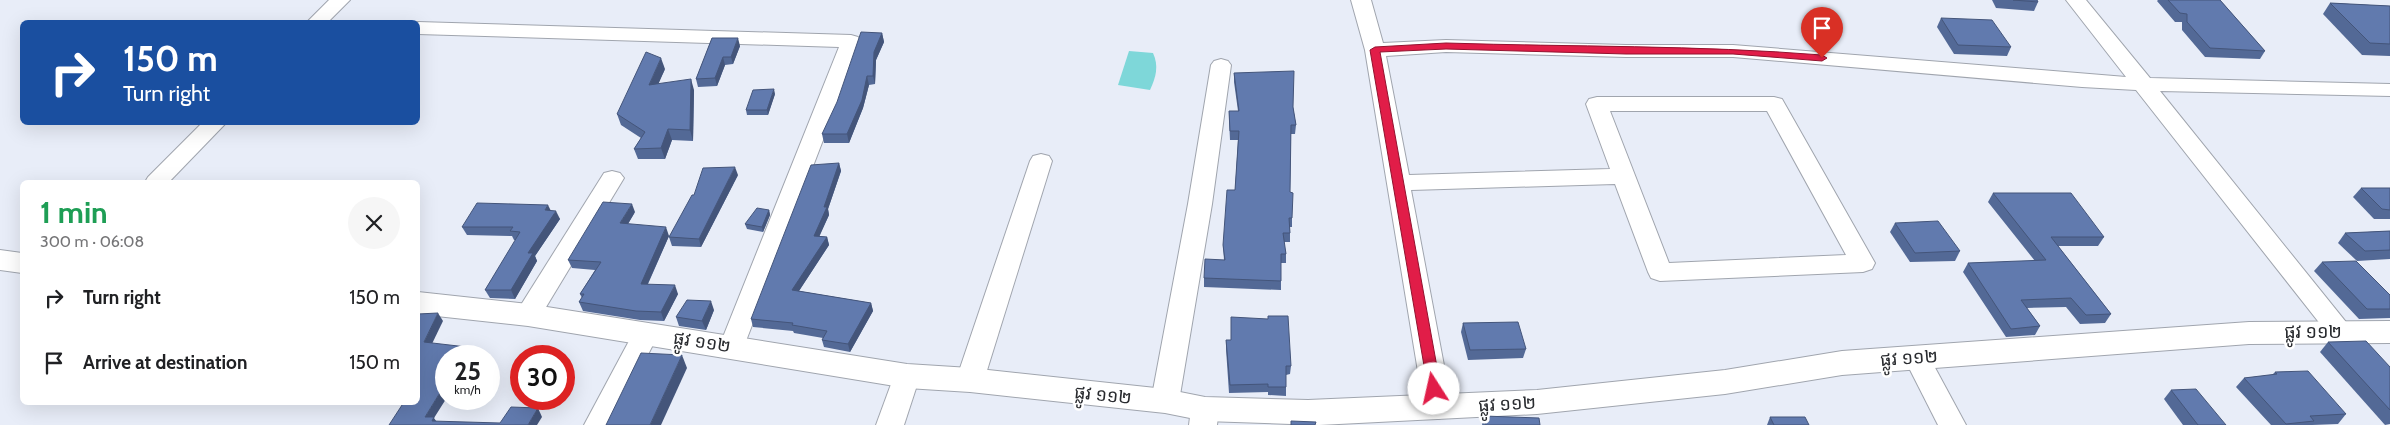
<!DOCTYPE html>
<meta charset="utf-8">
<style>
body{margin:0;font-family:Cabin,"Noto Sans Khmer",sans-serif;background:#f6f6f6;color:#202124;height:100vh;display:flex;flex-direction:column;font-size:19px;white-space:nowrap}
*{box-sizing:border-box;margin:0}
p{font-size:16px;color:#757577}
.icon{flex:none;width:28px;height:28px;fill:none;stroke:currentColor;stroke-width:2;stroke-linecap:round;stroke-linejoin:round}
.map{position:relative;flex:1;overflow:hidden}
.side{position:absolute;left:20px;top:180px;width:400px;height:225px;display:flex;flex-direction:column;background:#fff;border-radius:8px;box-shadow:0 5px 20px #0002}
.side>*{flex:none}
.guide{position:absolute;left:20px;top:20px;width:400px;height:105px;border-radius:8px;box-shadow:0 5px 20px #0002;background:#1a4fa0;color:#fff;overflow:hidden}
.speed{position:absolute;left:435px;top:345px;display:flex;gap:10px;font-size:25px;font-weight:700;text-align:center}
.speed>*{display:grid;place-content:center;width:65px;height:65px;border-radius:50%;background:#fff;box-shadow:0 5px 20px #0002;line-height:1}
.speed small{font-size:12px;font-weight:400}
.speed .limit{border:8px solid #d22;background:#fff;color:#111}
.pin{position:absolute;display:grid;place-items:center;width:42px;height:42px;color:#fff;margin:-51px -21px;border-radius:50% 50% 50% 0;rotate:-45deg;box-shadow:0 0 5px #0007}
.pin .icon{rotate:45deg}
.me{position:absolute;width:55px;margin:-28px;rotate:350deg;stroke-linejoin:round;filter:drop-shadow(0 0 4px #0008)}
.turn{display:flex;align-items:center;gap:18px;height:105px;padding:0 20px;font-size:22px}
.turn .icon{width:65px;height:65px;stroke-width:2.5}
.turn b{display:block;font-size:35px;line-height:42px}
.round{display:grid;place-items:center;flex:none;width:52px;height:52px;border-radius:26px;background:#f6f6f6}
.head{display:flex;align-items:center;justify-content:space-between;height:85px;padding:0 20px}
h1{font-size:30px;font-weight:800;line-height:38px;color:#1e9e55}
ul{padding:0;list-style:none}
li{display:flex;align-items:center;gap:15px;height:65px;padding:0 20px}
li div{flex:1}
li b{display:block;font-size:19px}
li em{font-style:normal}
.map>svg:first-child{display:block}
.water{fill:#7ed7d9}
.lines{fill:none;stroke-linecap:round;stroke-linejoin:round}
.minor-casing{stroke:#a0a5ae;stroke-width:2}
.tertiary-casing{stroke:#a0a5ae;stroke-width:2}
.minor{fill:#fff;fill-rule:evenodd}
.tertiary{fill:#fff;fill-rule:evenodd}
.wall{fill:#536996}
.shaded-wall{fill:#44557a}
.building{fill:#617aae;stroke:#44557a}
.route{fill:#e11d48;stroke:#92132f}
.labels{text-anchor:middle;stroke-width:5;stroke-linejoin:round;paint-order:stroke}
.street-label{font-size:18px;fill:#292b2f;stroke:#fff}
</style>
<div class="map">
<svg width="2390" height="425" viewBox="0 0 2390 425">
<rect width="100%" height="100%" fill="#e8edf8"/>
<path class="water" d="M1129 51 1153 53C1159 66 1156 77 1150 90L1118 85Z"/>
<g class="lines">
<defs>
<g id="minor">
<path d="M329 0H350L328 22H307Z"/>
<path d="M1351 0H1371L1383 43 1446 40 1626 45H1733L2126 77 2066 0H2086L2150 78 2390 84V96L2160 91 2354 332 2350 339 2341 342 2332 339 2136 90 2082 87 1733 57H1626L1446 52 1386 56 1409 175 1610 169 1586 104 1589 99 1597 97H1774L1782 99 1875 263 1872 269 1863 272 1660 281 1651 278 1648 272 1615 184 1411 190 1452 408 1448 416 1438 419 1428 416 1424 408 1365 50ZM1610 111H1767L1846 255 1669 263Z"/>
<path d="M416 22H418L851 35 858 37 861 41 741 354 732 357 723 354 719 347 839 47 418 34Z"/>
<path d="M1221 59 1228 61 1231 65 1212 204 1179 401 1175 409 1165 412 1155 409 1151 401 1188 204 1211 65 1214 61Z"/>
<path d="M203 122H227L169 182H145L148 177Z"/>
<path d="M1041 154 1049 156 1052 161 984 380 980 387 970 390 960 387 956 380 1030 161 1033 156Z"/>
<path d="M612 171 620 173 624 178 537 322 528 324 519 322 515 315 519 308 604 173Z"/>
<path d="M646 323 655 326 659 333 612 425H584L637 326Z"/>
<path d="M1917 348 1926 351 1966 425H1938L1904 358 1908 351Z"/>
<path d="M907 366 917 369 920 376 904 425H876L894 376 897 369Z"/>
<path d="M1205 398 1215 401 1219 409 1217 425H1189L1191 409 1195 401Z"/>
</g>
<g id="tertiary">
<path d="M0 250 22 253V273L0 270Z"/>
<path d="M418 292 528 304 907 364 970 368 1165 389 1205 397 1308 400 1537 390 1725 370 1842 351 2249 322 2390 321V343L2249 344 1842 375 1725 394 1537 414 1319 425 1205 421 1165 413 970 392 907 388 528 326 418 314Z"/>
</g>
</defs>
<use href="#minor" class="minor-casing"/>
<use href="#tertiary" class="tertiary-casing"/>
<use href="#minor" class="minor"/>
<use href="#tertiary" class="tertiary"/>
</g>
<g class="wall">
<path d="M1992 0H2037L2038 2 2034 11 1996 8Z"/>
<path d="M2158 0H2220L2265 51 2260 59 2205 57 2182 30V22H2175L2157 1Z"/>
<path d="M2330 3 2390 6V56L2362 55 2323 14Z"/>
<path d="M1941 18 2011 47 2007 56 1954 54 1937 27Z"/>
<path d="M882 33 884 42 876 60 875 84 869 85 863 108 849 143H824L822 134Z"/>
<path d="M712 38 740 46 733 64 725 65 717 86 698 87 696 79Z"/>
<path d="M665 69 658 84 694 90 693 141 672 140 665 159H638L634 149 641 138 621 125 617 114Z"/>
<path d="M1234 73 1293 107 1296 125 1295 134H1291L1290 192 1292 218V227H1290V242H1284L1286 254V263H1281V290L1204 287V278L1224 260 1223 245 1235 190 1238 140H1230L1229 119V111H1238L1234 82Z"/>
<path d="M775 94 768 115H747L746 110Z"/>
<path d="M839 163 841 171 828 209 829 215 819 236 827 237 829 245 799 291 871 303 873 311 850 352 824 347 822 340 823 338 794 333 793 331 753 327 751 319Z"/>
<path d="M738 175 701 247 672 246 669 237 694 195Z"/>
<path d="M2361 188H2390V219H2374L2353 197Z"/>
<path d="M1993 193 2104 237 2098 246H2058L2111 314 2105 323 2080 324 2066 307 2027 308 2040 326 2035 335 2006 337 1963 272 1968 263 2035 261 1988 202Z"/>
<path d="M769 210 770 215 763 232 747 229 745 224Z"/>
<path d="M551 211 560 219 535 256 537 261 515 299 490 298 485 290 516 240H514L512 236 467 235 462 227Z"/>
<path d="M635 212 628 224 669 236 648 284 678 294 664 321 640 320 583 311 579 302 582 298 580 294 595 270 572 268 568 260Z"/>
<path d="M1895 223 1960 251 1955 261 1910 262 1890 232Z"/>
<path d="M2390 231V259L2357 261 2338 243 2345 233Z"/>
<path d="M2322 262 2390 295V318L2359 319 2314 271Z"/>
<path d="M714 310 706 330 679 326 676 317Z"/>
<path d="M1463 323 1526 349 1523 358 1468 360 1461 332Z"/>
<path d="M1226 340H1231L1291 366 1290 374 1286 375V396L1268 395V392L1229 393 1226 349Z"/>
<path d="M2328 342 2390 367V424L2385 425 2320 352Z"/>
<path d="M2275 372 2346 414 2338 424 2312 425H2271L2236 387 2244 378 2272 375Z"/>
<path d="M2171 390 2226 425H2183L2164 399Z"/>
<path d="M1484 416 1540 425H1482Z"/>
<path d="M1770 417 1809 425H1767Z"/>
</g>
<g class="shaded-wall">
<path d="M882 33 884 42 876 60 875 84 873 76 874 52Z"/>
<path d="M738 38 740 46 733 64 731 57Z"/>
<path d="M723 57 725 65 717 86 715 78Z"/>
<path d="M661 58 665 69 653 96 649 85Z"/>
<path d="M867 76 869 85 863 108 849 143 847 134Z"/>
<path d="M691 79 694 90 693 141 690 130Z"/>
<path d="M774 89 775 94 768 115 767 110Z"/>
<path d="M668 129 672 140 665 159 661 148Z"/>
<path d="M839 163 841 171 828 209 829 215 816 244 814 236Z"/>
<path d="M735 167 738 175 701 247 699 239Z"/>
<path d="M632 204 635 212 623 232 620 223Z"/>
<path d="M548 205 552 213 545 210Z"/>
<path d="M769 210 770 215 763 232 762 227Z"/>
<path d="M556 211 560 219 535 256 537 261 515 299 511 290 528 253Z"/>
<path d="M666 227 669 236 644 292 641 284Z"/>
<path d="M827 237 829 245 795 297 792 290Z"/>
<path d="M675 285 678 294 664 321 661 312Z"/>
<path d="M711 301 714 310 706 330 702 321Z"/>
<path d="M871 303 873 311 850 352 848 344Z"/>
<path d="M438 313 443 321 429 350 424 342Z"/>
<path d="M475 348 479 356H469Z"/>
<path d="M682 355 687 368 661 425H650Z"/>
<path d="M446 383V399L434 418 439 425 425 417Z"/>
<path d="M538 408 542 417 537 425H528Z"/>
</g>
<g class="building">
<path d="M2013 0H2037L2038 2Z"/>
<path d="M2168 0H2220L2265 51 2210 48 2187 22V14L2180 13Z"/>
<path d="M2330 3 2390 6V44L2370 43Z"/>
<path d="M1941 18 1992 20 2011 47 1958 45Z"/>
<path d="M861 32 882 33 874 52 873 76H867L862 100 847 134H822L837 102Z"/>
<path d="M712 38H738L731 57H723L715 78 696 79Z"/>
<path d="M646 52 661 58 649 85 691 79 690 130 668 129 661 148 634 149 645 132 617 114Z"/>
<path d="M1294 71 1293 107 1296 125H1291L1290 192 1293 193 1292 218H1289L1290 233H1283L1286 254H1281V281L1204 278 1205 259 1225 260 1223 245 1227 190H1235L1239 131H1230L1229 111H1239L1234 73Z"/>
<path d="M774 89 767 110H746L753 90Z"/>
<path d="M839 163 824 207H827L814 236 827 237 792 290 871 303 848 344 822 340 827 331 792 325 793 323 751 319 811 165Z"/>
<path d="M735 167 699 239 669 237 692 195H694L703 168Z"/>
<path d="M2361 188H2390V210L2382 209Z"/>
<path d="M1993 193H2071L2104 237H2051L2111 314 2086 315 2071 298 2021 300 2040 326 2011 329 1968 263 2046 260Z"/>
<path d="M603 202 632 204 620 223 666 227 641 284 675 285 661 312 636 311 579 302 584 294H580L601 262 568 260Z"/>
<path d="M477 203 548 205 545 210 556 211 528 253H533L511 290H485L520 232 510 231 513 227H462Z"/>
<path d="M757 208 769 210 762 227 745 224Z"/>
<path d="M1938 221 1960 251 1915 253 1895 223Z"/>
<path d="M2390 231V250L2365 251 2345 233Z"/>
<path d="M2356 261 2390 295V309H2367L2322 262Z"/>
<path d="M687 300 711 301 702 321 676 317Z"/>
<path d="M438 313 424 342 475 348 469 356H446V383L425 417H434L432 421 500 423 511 407 538 408 528 425H389L404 402H418V314Z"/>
<path d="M1268 316H1288L1291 366H1286V387H1268V384L1230 385 1226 340H1231V317L1268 319Z"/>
<path d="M1518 322 1526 349 1470 350 1463 323Z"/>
<path d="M2366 341 2390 367V410L2328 342Z"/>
<path d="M641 353 682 355 650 425H606Z"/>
<path d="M2308 371 2346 414 2310 416 2314 421 2286 424 2244 378 2277 374 2275 372Z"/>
<path d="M2196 389 2226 425H2198L2171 390Z"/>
<path d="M1484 416 1539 418 1540 425H1486Z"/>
<path d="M1770 417H1805L1809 425H1774Z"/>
<path d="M1291 421 1316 422 1315 425H1291Z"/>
</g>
<path class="route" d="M1446 43C1572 47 1697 45 1822 55L1827 58 1822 61 1733 54H1626L1446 49 1380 52 1441 389 1434 394 1428 389 1370 50 1375 47Z"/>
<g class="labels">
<g class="street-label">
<text x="2313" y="338">ផ្លូវ ១១២</text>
<text transform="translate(702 342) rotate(9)" y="6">ផ្លូវ ១១២</text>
<text transform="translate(1909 358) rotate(-4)" y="6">ផ្លូវ ១១២</text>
<text transform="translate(1103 395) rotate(6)" y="6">ផ្លូវ ១១២</text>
<text transform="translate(1507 404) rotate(-3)" y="6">ផ្លូវ ១១២</text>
</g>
</g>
</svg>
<div class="speed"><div>25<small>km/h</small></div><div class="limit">30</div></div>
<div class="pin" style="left:1822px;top:58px;background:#d93025"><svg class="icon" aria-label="arrive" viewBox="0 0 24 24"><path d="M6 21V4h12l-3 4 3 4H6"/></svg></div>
<svg class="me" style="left:1434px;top:389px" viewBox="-20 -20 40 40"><circle r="19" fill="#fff"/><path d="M0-13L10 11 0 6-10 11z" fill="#e11d48"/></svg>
<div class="guide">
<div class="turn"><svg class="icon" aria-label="right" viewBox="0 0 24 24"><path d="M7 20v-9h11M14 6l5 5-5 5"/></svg><div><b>150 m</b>Turn right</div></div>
</div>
<section class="side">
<div class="head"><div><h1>1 min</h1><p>300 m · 06:08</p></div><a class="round"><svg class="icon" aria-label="close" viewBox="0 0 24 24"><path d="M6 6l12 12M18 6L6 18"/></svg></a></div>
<ul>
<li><svg class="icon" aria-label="right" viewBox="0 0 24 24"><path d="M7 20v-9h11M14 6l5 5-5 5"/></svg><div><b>Turn right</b></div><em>150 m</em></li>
<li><svg class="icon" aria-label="arrive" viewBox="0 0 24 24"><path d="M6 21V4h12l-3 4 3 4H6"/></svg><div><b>Arrive at destination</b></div><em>150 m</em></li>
</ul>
</section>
</div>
